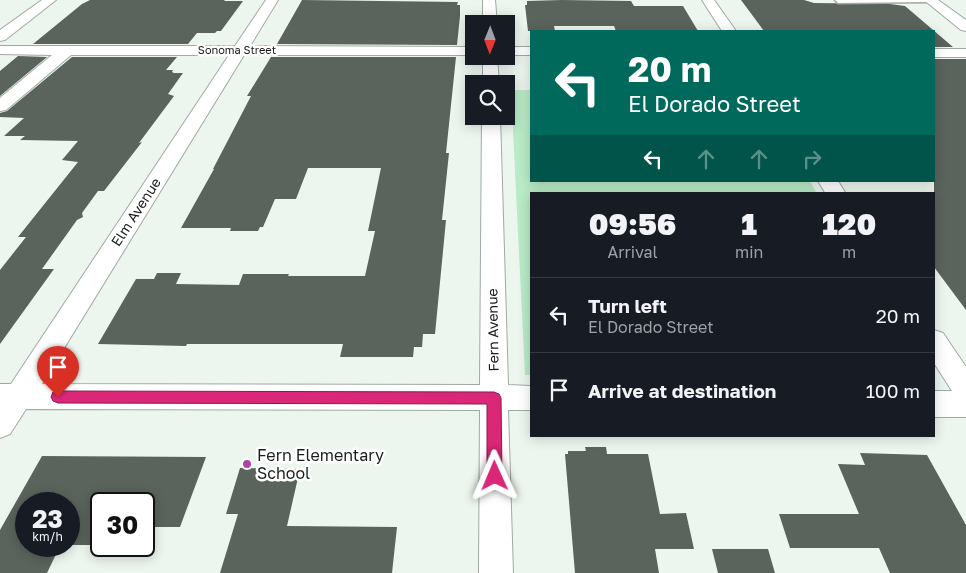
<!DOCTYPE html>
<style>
body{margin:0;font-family:"Golos Text",sans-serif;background:#20242c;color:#f1f3f6;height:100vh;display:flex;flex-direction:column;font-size:19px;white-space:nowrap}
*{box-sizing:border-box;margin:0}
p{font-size:16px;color:#9ea1a6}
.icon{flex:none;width:28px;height:28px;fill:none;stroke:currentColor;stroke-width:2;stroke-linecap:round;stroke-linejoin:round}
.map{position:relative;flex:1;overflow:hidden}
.drawer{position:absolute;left:530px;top:192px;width:405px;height:245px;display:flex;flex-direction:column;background:#171b24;border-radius:0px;box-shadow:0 2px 12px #0003}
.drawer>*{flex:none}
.hud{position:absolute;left:530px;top:30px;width:405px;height:152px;border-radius:0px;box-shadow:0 2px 12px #0003;background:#00695c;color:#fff;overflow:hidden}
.needle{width:32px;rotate:181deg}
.buttons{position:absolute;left:465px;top:15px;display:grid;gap:10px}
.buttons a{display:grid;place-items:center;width:50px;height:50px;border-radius:0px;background:#171b24;box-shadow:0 2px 12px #0003;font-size:25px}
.speed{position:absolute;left:15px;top:492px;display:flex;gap:10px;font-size:25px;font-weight:700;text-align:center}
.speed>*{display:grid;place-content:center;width:65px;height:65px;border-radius:50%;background:#171b24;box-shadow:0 2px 12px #0003;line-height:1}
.speed small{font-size:12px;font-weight:400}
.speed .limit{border:2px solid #111;border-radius:8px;background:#fff;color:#111}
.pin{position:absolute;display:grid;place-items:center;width:42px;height:42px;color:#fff;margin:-51px -21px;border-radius:50% 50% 50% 0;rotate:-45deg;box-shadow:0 0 5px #0007}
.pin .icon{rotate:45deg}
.me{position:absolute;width:55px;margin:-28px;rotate:359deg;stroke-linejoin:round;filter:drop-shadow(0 0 4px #0008)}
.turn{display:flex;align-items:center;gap:18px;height:105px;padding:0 15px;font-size:22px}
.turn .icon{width:65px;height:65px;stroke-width:2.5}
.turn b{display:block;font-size:35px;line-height:42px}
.lanes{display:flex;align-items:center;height:48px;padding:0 15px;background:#0003;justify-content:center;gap:25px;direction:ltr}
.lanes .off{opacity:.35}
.eta{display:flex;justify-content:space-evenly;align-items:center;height:85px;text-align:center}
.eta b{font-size:30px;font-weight:800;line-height:35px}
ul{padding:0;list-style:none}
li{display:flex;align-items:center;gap:15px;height:75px;padding:0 15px;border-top:1px solid #363941}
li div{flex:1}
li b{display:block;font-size:19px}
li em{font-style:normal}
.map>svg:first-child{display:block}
.green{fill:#b9ebc6}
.building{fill:#5a635c}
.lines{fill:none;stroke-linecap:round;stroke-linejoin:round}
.service-casing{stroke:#a0aaa2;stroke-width:3}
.minor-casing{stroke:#a0aaa2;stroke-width:2}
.service{fill:#fff;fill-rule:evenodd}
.minor{fill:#fff;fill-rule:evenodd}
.route{fill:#db2777;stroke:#8e194d}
.poi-dot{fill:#b044a3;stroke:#fff;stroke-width:2}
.labels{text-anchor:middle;stroke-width:5;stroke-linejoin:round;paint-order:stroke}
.far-street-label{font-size:11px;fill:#1a1d1b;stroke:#fff}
.street-label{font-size:14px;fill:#1a1d1b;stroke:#fff}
.near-poi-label{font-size:16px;fill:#1a1d1b;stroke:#fff;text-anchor:start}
</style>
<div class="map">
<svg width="966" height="573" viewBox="0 0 966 573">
<rect width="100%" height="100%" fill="#ecf6ee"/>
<path class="green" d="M511 90H531V181H810L817 194H531V375H525Z"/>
<g class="building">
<path d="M90 0H225L224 1H243L221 31H217L215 33H197L188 44H33L82 4Z"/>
<path d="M302 0 458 2 457 5H460V16L457 45 277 44Z"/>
<path d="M562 0 631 1 634 6H683L698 31H616L614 26H554L555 31H528L525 5H527V1Z"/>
<path d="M741 0H804L814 3 890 4 905 6 953 47H934V31H764Z"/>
<path d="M18 56 47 57 0 96V71Z"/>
<path d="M72 57H177L166 70H173L172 72 174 73H183L168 94 174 96 139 143 142 142 104 191H98L82 213 83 217 77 220 42 269H54L0 344V270L26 237H18L78 162 62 160 78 141 20 140 25 136H4L24 118 0 117V113L7 111Z"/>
<path d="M271 57H456L446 153H449L442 220H446L435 334H423L422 347H414L413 357H340L343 344H187L186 346 98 344 136 279H154L157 273H181L176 284 239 285 243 274H289L288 276H365L375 231H368L381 168H308L296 199H275L263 227H260L258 231H230L231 228H181L214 169H213L251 96H247Z"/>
<path d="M934 59H966V310L934 267Z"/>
<path d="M585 447H606L607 454H648L660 514 686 513 694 549H655L659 573H575L565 454H568V451H586Z"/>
<path d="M860 453 927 455 966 525V573H890L879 548H790L779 514H859L838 464 865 465Z"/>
<path d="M42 456 206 457 180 527H144V504H101V545H69V504H26V546H60L47 573H0V530Z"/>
<path d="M240 468 300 469 287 526 397 527 392 573H220L238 514H226Z"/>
<path d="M712 549H768L775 573H718Z"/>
</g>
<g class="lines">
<defs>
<path id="service" d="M835 0H933L930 2 838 3Z"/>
<g id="minor">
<path d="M42 0H56L5 40 0 41V30Z"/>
<path d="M266 0H278L250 46 474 47V55H244L42 384 480 385 482 116H500L508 385 531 386V410H508L513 573H479L480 410 26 409 10 434 0 438V384H11L229 55H71L6 110 0 111V98L52 55 0 54V46H235Z"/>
<path d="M483 0H495L497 24H483Z"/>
<path d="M702 0H714L736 31H722Z"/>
<path d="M924 0H938L966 20V31L961 30Z"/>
<rect x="506" y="47" width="25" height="8"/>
<rect x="934" y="49" width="32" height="8"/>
<path d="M483 56H497L499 84H483Z"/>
<path d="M818 181H838L846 194H826Z"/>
<path d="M934 330 943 333 966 367V417H934V391H952L934 363Z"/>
</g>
</defs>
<use href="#service" class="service-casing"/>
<use href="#minor" class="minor-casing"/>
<use href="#service" class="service"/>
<use href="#minor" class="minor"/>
</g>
<path class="route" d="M58 391 494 392 499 394 501 398 502 476 500 481 495 483 490 481 487 476V404L58 403 53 401 51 397 53 392Z"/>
<circle class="poi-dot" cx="247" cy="464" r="5"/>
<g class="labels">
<g class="far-street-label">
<text x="237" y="54">Sonoma Street</text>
</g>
<g class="street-label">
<text transform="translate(136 212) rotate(-57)" y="5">Elm Avenue</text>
<text transform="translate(493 330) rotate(-91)" y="5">Fern Avenue</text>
</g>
<g class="near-poi-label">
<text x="257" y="461">Fern Elementary<tspan x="257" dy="18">School</tspan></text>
</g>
</g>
</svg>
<div class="buttons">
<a><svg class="needle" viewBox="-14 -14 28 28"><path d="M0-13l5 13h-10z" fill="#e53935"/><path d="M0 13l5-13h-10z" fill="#9ea1a6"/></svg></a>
<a><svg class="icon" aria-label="search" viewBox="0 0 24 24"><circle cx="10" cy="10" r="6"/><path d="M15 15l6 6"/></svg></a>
</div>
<div class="speed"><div>23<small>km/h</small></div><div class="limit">30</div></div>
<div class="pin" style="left:58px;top:397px;background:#d93025"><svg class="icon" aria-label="arrive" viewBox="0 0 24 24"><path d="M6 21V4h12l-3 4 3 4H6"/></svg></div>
<svg class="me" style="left:495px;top:476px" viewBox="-20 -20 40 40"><path d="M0-17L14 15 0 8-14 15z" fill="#db2777" stroke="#fff" stroke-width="4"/></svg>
<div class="hud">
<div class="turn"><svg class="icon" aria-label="left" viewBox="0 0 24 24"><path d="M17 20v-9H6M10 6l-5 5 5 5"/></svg><div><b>20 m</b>El Dorado Street</div></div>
<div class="lanes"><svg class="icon" aria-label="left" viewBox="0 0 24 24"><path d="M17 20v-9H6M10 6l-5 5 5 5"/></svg><svg class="icon off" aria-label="ahead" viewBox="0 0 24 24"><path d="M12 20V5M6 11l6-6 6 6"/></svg><svg class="icon off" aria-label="ahead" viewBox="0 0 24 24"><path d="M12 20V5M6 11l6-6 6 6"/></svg><svg class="icon off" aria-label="right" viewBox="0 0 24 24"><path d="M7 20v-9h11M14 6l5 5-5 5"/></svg></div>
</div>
<section class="drawer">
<div class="eta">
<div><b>09:56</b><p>Arrival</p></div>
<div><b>1</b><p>min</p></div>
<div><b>120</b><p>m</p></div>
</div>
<ul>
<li><svg class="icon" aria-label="left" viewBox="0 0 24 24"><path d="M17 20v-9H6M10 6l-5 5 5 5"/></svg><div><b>Turn left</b><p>El Dorado Street</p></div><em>20 m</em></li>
<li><svg class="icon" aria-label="arrive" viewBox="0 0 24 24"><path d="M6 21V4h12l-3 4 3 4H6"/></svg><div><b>Arrive at destination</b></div><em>100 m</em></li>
</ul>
</section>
</div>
